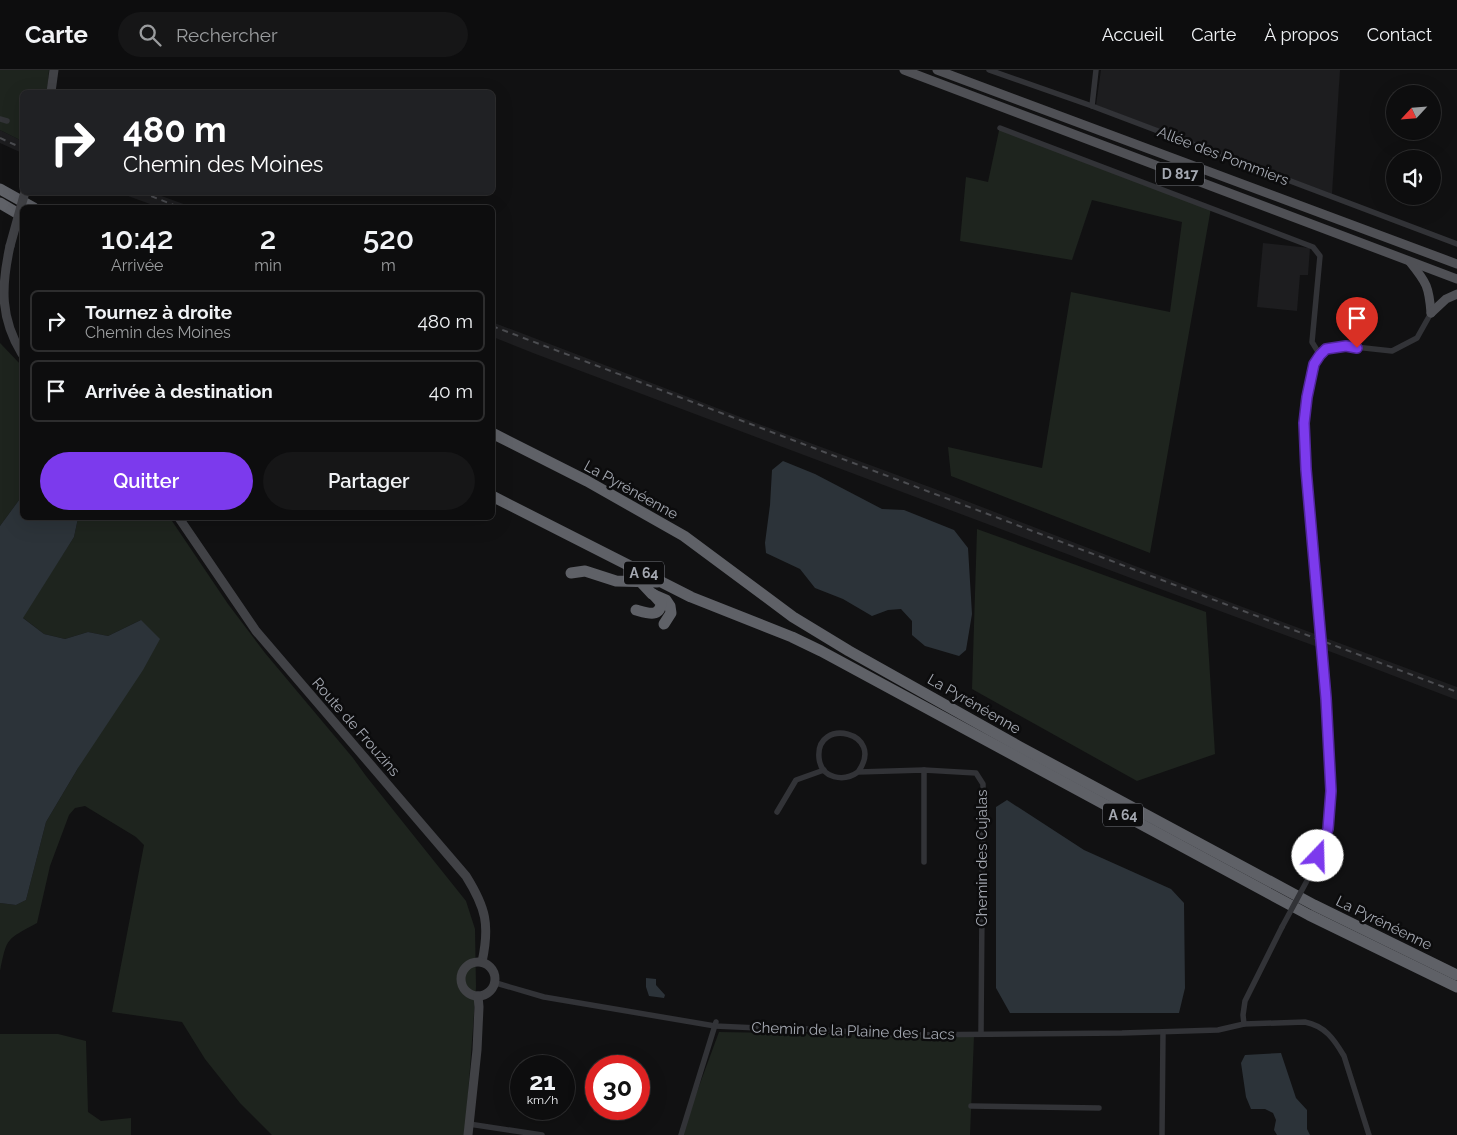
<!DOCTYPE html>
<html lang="fr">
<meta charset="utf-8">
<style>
body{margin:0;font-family:Raleway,sans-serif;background:#161617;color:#f1f3f6;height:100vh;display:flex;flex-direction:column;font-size:19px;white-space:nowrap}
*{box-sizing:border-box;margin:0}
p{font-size:16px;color:#9a9c9e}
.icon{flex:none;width:28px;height:28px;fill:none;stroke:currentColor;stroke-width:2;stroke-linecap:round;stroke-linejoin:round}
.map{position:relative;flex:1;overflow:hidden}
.panel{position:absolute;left:20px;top:135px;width:475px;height:315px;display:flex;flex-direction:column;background:#0d0d0e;border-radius:8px;box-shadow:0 5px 20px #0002,0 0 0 1px #2d2d2e}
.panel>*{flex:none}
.banner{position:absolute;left:20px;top:20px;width:475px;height:105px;border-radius:8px;box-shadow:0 5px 20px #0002,0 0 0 1px #2d2d2e;background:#202124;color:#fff;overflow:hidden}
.needle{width:32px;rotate:244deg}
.fabs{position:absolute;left:1386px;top:15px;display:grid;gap:10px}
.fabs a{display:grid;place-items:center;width:55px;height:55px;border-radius:50%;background:#0d0d0e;box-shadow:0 5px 20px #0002,0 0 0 1px #2d2d2e;font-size:25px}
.speed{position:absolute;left:510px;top:985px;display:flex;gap:10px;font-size:25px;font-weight:700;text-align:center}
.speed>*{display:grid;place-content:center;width:65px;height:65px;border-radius:50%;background:#0d0d0e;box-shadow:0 5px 20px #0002,0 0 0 1px #2d2d2e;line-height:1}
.speed small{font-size:12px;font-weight:400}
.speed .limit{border:8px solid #d22;background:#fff;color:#111}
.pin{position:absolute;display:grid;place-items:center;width:42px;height:42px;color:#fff;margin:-51px -21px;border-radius:50% 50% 50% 0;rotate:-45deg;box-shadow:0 0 5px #0007}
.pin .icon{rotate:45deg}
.me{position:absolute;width:55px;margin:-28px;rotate:21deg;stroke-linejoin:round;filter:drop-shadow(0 0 4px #0008)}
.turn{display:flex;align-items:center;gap:18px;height:105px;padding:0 20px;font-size:22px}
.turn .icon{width:65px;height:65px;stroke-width:2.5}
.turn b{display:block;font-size:35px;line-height:42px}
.eta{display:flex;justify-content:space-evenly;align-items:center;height:85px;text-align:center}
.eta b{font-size:30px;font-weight:600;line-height:35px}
.action{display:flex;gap:10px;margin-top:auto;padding:10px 20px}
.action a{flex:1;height:58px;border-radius:30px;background:#7c3aed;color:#fff;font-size:20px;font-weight:600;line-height:58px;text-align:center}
.action a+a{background:#161617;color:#f1f3f6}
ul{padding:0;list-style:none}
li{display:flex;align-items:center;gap:15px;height:62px;margin:0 10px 8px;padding:0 10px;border:2px solid #2d2d2e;border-radius:8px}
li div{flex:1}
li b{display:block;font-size:19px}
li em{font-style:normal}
header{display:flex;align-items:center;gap:30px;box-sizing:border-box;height:70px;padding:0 25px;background:#0d0d0e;border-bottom:1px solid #2d2d2e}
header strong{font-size:24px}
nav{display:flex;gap:28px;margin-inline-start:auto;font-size:18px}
.search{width:350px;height:45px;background:#161617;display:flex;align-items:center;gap:12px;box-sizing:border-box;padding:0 18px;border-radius:28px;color:#9a9c9e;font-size:19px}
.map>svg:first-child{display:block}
.built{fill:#1d1d1f}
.green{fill:#1e241e}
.water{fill:#2c3339}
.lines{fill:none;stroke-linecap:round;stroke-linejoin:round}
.minor{stroke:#323337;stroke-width:5.5}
.secondary{stroke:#414246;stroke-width:9}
.primary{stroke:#4f5055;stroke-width:9}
.motorway{stroke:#5f6167;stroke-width:11}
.rail{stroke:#4c4d51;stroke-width:2;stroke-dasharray:6 5;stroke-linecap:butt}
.minor-bridge{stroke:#323337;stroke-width:5.5}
.secondary-bridge{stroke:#414246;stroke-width:9}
.route-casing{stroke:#51269a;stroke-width:12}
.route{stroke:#7c3aed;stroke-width:9}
.labels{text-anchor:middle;stroke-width:5;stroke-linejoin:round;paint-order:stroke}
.shield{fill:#0c0c0d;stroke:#767980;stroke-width:1}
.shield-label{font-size:14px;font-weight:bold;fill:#a4a8b1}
.street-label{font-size:15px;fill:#a4a8b1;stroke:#0c0c0d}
</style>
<header>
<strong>Carte</strong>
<div class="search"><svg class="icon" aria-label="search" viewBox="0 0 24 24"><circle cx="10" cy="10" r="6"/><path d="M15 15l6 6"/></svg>Rechercher</div>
<nav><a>Accueil</a><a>Carte</a><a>À propos</a><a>Contact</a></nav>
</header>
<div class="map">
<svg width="1457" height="1065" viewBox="0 0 1457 1065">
<rect width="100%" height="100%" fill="#111112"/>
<g class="built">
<path d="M1101 0H1340L1332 124 1096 35Z"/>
<path d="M0 60 22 71V83L0 73Z"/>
<path d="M120 123H153L192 137H158Z"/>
<path d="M1263 173 1310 178 1308 205H1300L1297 241 1257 237Z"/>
<path d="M492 252 756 353 935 419 1208 524 1457 617V630L1334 583 1136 510 533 283 493 267Z"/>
</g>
<g class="green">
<path d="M0 0H49L47 22H22V71L0 60Z"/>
<path d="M1000 56 1211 138 1150 483 951 406 948 377 1042 398 1071 222 1170 242 1182 152 1092 130 1072 190 960 171 966 107 988 112Z"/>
<path d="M0 273 22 296V426L0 456Z"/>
<path d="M78 448H170L228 534 265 583 353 688 366 706 466 831 475 859 476 917 465 1065H272L240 1033 205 989 182 952 112 942 144 775 136 767 85 736 75 738 69 745 50 796 37 853C6 870 7 867 0 901V833L16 835 26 830 46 752 78 698 141 550 108 566 88 562 65 569 44 564 22 547 74 467Z"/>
<path d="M977 459 1206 542 1215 684 1137 711 972 619Z"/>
<path d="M719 962 974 966 970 1065H681Z"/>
<path d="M0 964H58L86 971 88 1042 101 1051 131 1048V1065H0Z"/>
</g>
<g class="water">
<path d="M783 391 815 404 882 439 904 440 954 460 968 478 972 544 966 580 959 586 925 576 912 565V551L901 539 888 540 872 546 843 529 815 518 800 499 766 483 765 473 770 435 772 400Z"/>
<path d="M22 426V448H78L74 467 23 548 44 564 65 569 88 562 108 566 141 550 160 569 143 600 78 698 46 752 26 830 16 835 0 833V456Z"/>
<path d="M1007 730 1084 780 1171 819 1184 833 1185 918 1179 943H1010L996 918V737Z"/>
<path d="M646 908 656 909V915L665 925 664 928 649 926 646 917Z"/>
<path d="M1281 983 1296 1028 1307 1040V1059L1310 1065H1277L1274 1060 1276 1050 1273 1043 1265 1039H1251L1246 1027 1241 993 1245 985Z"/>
</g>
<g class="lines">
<g class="minor">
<path d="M989 0 1092 36 1457 174"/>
<path d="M1092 36 1096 0"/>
<path d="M0 49 7 51"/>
<path d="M1000 58 1313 177 1320 186 1312 272 1320 285"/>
<path d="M924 700V792"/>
<path d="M858 702C887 662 815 646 819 688 821 709 844 712 858 702L924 700 976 703 983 714 981 963"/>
<path d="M777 742 796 710 824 700"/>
<path d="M1309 807 1328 759 1331 721 1326 628 1306 399 1304 353 1307 327 1314 294 1320 285 1326 279 1346 276 1392 281 1417 268 1431 243"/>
<path d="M496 913 544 927 715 956 781 959H806L903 965 1122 963 1218 960 1244 954 1305 952C1325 956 1334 969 1344 986L1369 1065"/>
<path d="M1244 954 1243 945 1245 931 1282 857"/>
<path d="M971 1036 1099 1038"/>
<path d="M469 1054 542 1065"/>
<path d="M681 1065 716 952"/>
<path d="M1162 1065 1163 962"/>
</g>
<g class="secondary">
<path d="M51 22 54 0"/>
<path d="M10 176C1 217 0 248 22 284"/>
<path d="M179 448 256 561 466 806C486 838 490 855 482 892"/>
<circle cx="478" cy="909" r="17"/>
<path d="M468 1065 477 980 479 937 478 926"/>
</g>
<g class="primary">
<path d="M904 0 1457 209"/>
<path d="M937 0 1457 194"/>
<path d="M1410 192C1427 213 1429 217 1431 243"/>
<path d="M1431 243 1446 229 1457 224"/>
</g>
<g class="motorway">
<path d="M0 119 34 138"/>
<path d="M0 133 22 146"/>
<path d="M492 363 587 411 684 466 793 547 849 581 1020 677 1314 835 1457 905"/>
<path d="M492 426 691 527 792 567 821 581 1309 845 1457 917"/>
<path d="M571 503 585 501 616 511 657 512"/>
<path d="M638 509 652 524 666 530 670 536 671 543 664 554"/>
<path d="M636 540C647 543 660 548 661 533L653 524"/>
</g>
<g class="rail">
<path d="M0 68 22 78"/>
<path d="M141 122 181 138"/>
<path d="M492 256 1457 622"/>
</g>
<path class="minor-bridge" d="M1282 857 1309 807"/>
<path class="secondary-bridge" d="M10 176 25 122"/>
</g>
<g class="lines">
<defs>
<path id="route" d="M1318 786 1328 759 1331 721 1326 628 1306 399 1304 353 1307 327 1314 294 1320 285 1326 279 1346 276 1357 278"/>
</defs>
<use href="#route" class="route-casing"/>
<use href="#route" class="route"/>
</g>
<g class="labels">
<g class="shield">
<rect x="1156" y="92.5" width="48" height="23" rx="4"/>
<rect x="624" y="491.5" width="40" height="23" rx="4"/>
<rect x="1103" y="733.5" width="40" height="23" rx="4"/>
</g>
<g class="shield-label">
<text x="1180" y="109">D 817</text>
<text x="644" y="508">A 64</text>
<text x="1123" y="750">A 64</text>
</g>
<g class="street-label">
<text transform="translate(1223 86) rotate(21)" y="5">Allée des Pommiers</text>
<text transform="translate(631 420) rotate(29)" y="5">La Pyrénéenne</text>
<text transform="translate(974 634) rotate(30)" y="5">La Pyrénéenne</text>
<text transform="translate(356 657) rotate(49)" y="5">Route de Frouzins</text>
<text transform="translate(982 788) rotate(-90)" y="5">Chemin des Cujalas</text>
<text transform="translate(1384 853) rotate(26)" y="5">La Pyrénéenne</text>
<text transform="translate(853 961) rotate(2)" y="5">Chemin de la Plaine des Lacs</text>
</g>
</g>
</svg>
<div class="fabs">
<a><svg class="needle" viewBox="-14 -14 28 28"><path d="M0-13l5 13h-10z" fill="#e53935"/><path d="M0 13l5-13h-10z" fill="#9a9c9e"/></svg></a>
<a><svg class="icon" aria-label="sound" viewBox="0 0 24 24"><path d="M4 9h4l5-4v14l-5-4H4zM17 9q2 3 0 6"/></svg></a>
</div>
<div class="speed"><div>21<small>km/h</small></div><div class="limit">30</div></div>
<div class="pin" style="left:1357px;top:278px;background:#d93025"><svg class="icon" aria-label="arrive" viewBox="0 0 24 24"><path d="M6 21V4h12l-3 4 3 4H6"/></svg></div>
<svg class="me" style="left:1318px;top:786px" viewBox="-20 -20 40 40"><circle r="19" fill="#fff"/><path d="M0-13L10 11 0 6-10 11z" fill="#7c3aed"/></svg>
<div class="banner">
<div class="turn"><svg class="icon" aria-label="right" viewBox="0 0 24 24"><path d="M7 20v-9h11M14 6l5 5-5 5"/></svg><div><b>480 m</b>Chemin des Moines</div></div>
</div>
<section class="panel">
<div class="eta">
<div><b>10:42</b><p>Arrivée</p></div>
<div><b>2</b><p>min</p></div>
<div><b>520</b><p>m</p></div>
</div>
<ul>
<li><svg class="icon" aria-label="right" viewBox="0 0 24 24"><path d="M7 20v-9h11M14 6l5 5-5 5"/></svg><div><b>Tournez à droite</b><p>Chemin des Moines</p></div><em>480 m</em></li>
<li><svg class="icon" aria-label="arrive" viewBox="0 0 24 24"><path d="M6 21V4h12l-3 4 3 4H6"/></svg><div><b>Arrivée à destination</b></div><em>40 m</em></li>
</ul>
<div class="action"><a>Quitter</a><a>Partager</a></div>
</section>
</div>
